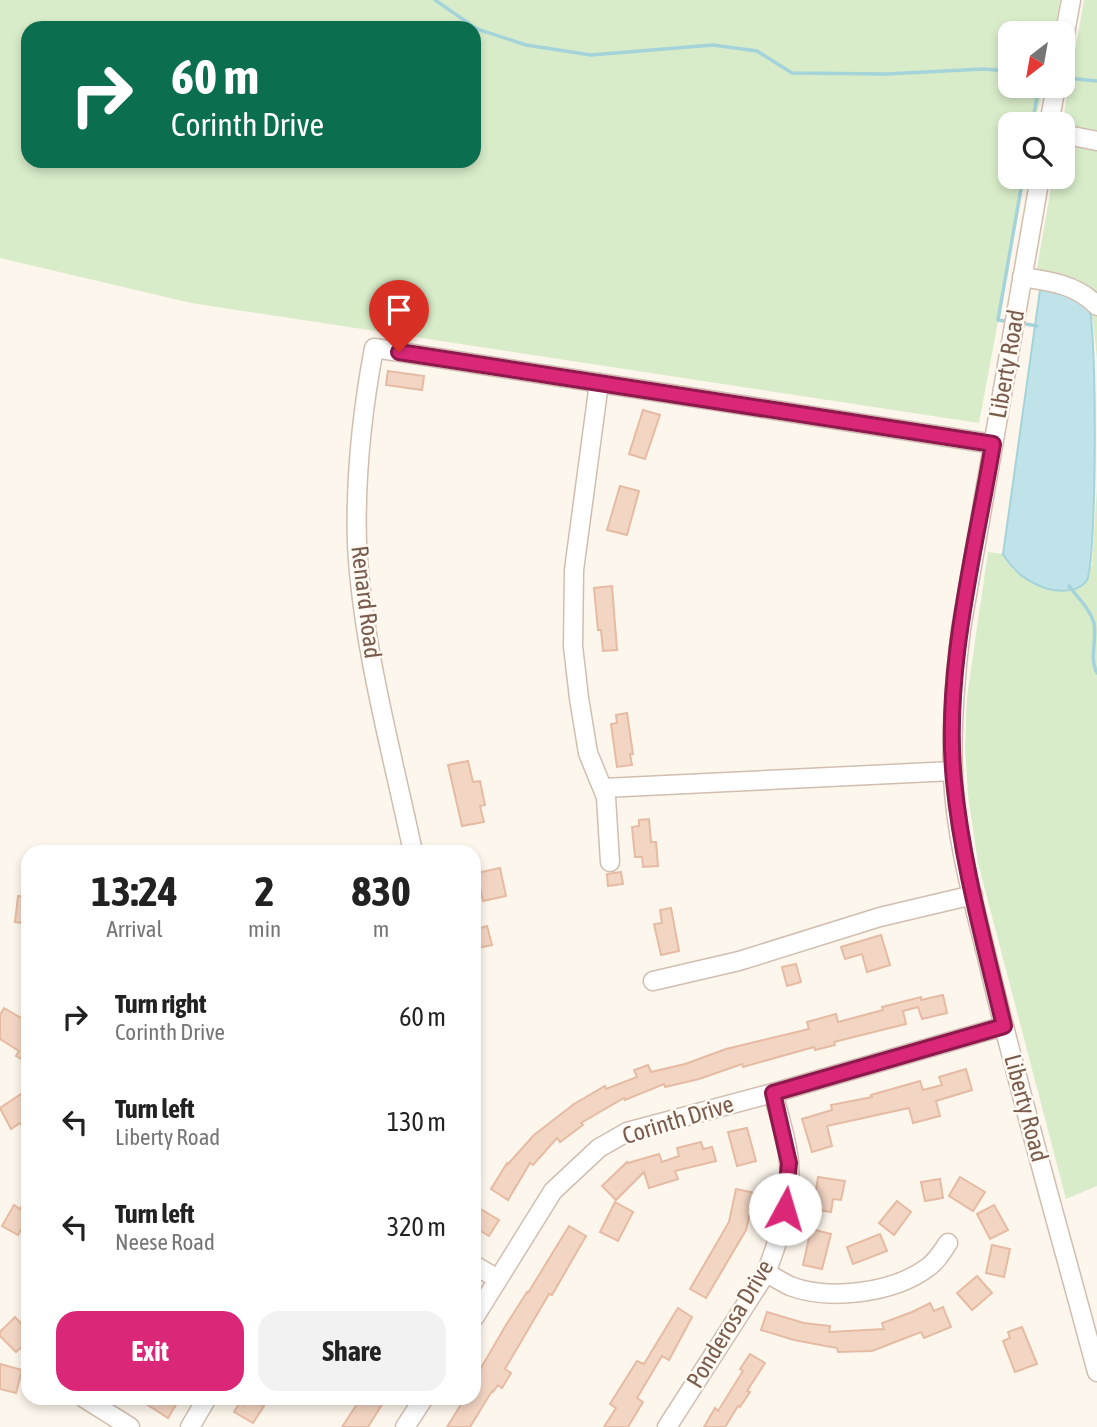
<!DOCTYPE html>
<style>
body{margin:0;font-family:"Asap Condensed",sans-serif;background:#f2f2f2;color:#222;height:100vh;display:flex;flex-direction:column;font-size:26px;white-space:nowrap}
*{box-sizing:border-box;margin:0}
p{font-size:23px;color:#767676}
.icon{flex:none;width:38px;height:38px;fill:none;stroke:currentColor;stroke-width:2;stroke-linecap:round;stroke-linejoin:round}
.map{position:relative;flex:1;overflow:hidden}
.sheet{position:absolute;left:21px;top:845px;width:460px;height:560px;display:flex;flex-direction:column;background:#fff;border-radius:21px;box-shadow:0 4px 10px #0003}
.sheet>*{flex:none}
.guide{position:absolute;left:21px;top:21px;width:460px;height:147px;border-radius:21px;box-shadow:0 4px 10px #0003;background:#0b6e4f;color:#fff;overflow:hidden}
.needle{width:46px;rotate:211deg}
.tools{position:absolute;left:998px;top:21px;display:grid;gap:14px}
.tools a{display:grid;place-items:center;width:77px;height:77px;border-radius:14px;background:#fff;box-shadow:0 4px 10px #0003;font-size:35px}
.pin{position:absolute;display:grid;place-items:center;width:60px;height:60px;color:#fff;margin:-72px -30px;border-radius:50% 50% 50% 0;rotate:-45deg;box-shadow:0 0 7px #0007}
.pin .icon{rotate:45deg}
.me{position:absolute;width:77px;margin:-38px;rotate:6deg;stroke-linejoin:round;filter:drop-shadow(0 0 5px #0008)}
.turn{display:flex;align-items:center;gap:24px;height:147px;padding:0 35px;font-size:32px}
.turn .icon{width:91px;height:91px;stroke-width:2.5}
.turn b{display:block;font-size:49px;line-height:60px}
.eta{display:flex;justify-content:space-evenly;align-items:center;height:119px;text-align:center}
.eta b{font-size:42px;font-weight:700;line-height:49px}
.cta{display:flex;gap:14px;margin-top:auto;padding:14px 35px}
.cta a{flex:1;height:80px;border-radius:21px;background:#db2777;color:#fff;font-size:28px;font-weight:700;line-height:80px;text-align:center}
.cta a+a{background:#f2f2f2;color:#222}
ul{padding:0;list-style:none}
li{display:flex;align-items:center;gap:21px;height:105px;padding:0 35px}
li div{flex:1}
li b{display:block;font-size:26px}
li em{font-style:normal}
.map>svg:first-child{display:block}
.green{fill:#d8ecc9;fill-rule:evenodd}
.water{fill:#bfe3e8;stroke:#a5d3da;stroke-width:2}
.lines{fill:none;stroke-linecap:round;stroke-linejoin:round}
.stream{stroke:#a5d3da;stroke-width:3.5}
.building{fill:#f3d5c3;stroke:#e6bba3;stroke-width:2}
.minor-casing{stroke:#d1beb0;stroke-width:21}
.minor{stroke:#fff;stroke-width:18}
.route-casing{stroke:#8e194d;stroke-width:18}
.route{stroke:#db2777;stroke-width:12}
.labels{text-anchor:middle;stroke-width:5;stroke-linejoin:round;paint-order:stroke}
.street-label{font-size:24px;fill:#7a5c4d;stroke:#fffaf3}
</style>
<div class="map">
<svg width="1097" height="1427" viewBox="0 0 1097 1427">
<rect width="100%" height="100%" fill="#fdf6ec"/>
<g class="green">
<path d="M0 0H1060L1054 33H1010V86H1043L1035 124H1010V177H1025L979 423 191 303 0 258ZM28 28H474V161H28Z"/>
<path d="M1084 0H1097V359L1093 320 1072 295 1040 290 1037 268 1053 177H1062V125Z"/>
<path d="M1097 487V1186L1066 1199 978 863 968 796 965 747 967 697 988 552 1003 554 1014 571 1092 566Z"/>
</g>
<path class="water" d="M1040 290C1056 292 1079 293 1089 307 1097 328 1097 558 1087 580 1080 592 1060 592 1048 589 1027 582 1014 572 1003 554Z"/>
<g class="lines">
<g class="stream">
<path d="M435 0 477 29 526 45 591 55 713 45 757 51 792 73 886 74 983 69 1010 71"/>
<path d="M1068 78 1097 81"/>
<path d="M1032 124 1039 86"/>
<path d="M1004 321 998 320 1023 177"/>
<path d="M1026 324 1037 326"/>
<path d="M1069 586C1078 598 1090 609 1094 623 1097 640 1089 658 1097 673"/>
</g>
</g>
<g class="building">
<path d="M388 371 424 376 422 390 386 385Z"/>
<path d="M643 410 660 415 645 459 629 454Z"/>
<path d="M620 486 639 491 627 535 607 530Z"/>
<path d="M612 586 617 650 603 651 601 630H598L594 588Z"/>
<path d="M627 713 633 754H630L632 765 617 767 611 724 617 723 616 715Z"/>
<path d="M468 761 473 782 480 781 485 805 480 806 484 822 462 826 448 765Z"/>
<path d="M649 819 651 842H656L658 866 643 867 642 857H635L632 827 639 826V820Z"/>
<path d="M500 868 506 896 483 901 477 873Z"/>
<path d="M621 872 623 884 608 886 607 874Z"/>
<path d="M18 896 28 897V924L15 922Z"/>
<path d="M671 908 679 951 661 955 654 924 662 923 660 910Z"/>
<path d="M487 926 492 945 474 949V930Z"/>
<path d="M881 935 890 965 867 972 862 954 845 959 841 947Z"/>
<path d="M796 964 801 982 787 986 782 967Z"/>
<path d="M943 995 947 1013 922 1019 918 1007 903 1011 906 1024 834 1042 835 1045 815 1050 814 1047 743 1067 742 1064 699 1079 665 1087 664 1084 625 1100 624 1098 581 1123 583 1125 560 1142 557 1138 533 1165 530 1163 508 1200 491 1189 507 1163 508 1164 534 1135 574 1104 605 1086 606 1089 637 1077 634 1070 648 1065 651 1072 685 1064 726 1049 809 1029 807 1022 836 1014 838 1022 883 1010 882 1007 921 997V1000Z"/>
<path d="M4 1008 28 1022V1063L16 1056 19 1051 0 1039V1015Z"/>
<path d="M966 1069 972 1090 936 1101 940 1116 913 1123 909 1108 827 1126 832 1146 812 1152 802 1119 832 1110 831 1105 872 1097 871 1095 920 1081 923 1090 942 1085 939 1077Z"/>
<path d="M21 1094 28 1106V1135L20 1123 11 1129 0 1108Z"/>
<path d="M747 1128 756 1161 737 1166 728 1132Z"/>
<path d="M701 1142 703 1149 712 1147 716 1161 675 1171 678 1179 649 1188 644 1172 616 1200 602 1186 627 1162 628 1163 659 1154 662 1162 679 1156 677 1148Z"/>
<path d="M818 1177 845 1181 841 1200 833 1199 831 1212 813 1209Z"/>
<path d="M960 1177 985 1192 973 1211 949 1196Z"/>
<path d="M940 1179 943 1198 925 1201 921 1182Z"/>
<path d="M736 1189 755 1193 746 1230 706 1298 690 1289 729 1222Z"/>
<path d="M28 1195V1218L18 1235 2 1226 14 1205 20 1209Z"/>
<path d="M897 1201 911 1212 894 1235 879 1223Z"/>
<path d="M615 1202 633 1212 618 1241 600 1232Z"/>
<path d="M474 1205 499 1220 489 1236 474 1227Z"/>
<path d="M994 1205 1008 1230 990 1239 977 1214Z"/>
<path d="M569 1226 586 1236 552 1295 549 1294 505 1369 511 1373 502 1388 498 1385 493 1392 492 1391 470 1427H447L465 1398H474V1380L506 1325 527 1292 528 1293Z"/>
<path d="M811 1229 831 1234 822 1269 803 1265Z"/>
<path d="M880 1234 887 1251 853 1264 847 1247Z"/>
<path d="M992 1245 1010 1249 1004 1277 986 1273Z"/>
<path d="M977 1276 992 1293 972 1310 957 1293Z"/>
<path d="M930 1303 934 1311 943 1307 951 1327 924 1338 921 1332 872 1351 838 1352 837 1348 794 1340 761 1330 767 1312 804 1323 830 1326 829 1332 884 1329 882 1323 912 1312Z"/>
<path d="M678 1308 692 1317 669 1360 662 1356 637 1398 643 1402 628 1427H604L616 1408 610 1404 620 1388 637 1361 644 1364Z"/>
<path d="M15 1317 28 1331V1341L16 1352 0 1336V1332Z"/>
<path d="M1022 1327 1037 1364 1015 1372 1003 1341 1010 1338 1008 1332Z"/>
<path d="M750 1354 765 1363 747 1391 750 1392 740 1407 738 1406 725 1427H704L715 1408 718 1411 743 1371 740 1369Z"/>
<path d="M0 1364 22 1370 16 1393 0 1389Z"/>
<path d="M137 1398H180L168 1418Z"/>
<path d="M249 1398 264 1406 253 1423 234 1412 240 1402 245 1405Z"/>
<path d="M361 1398H386L368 1427H342Z"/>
</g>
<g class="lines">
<defs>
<g id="minor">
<path d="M1062 49 1071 0"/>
<path d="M1049 124 1056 86"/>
<path d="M1062 134 1097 141"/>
<path d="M1040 177 961 629C955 678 951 727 953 777 956 843 976 910 991 974 1023 1107 1062 1240 1097 1372"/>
<path d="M1022 277C1050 281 1078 285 1097 306"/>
<path d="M599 383 574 570 573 646 579 698 588 753 606 797 610 862"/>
<path d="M604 788 953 771"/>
<path d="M413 852C392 752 362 645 357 544 355 478 362 412 374 348L993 444"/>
<path d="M653 981 739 961 880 917 973 895"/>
<path d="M474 1265 498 1279"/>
<path d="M766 1273C774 1277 782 1282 790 1286 829 1301 893 1293 927 1268 936 1262 942 1252 948 1243"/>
<path d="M474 1318 553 1191 599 1148 627 1132 773 1093 1004 1026"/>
<path d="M84 1398 130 1427"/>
<path d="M190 1427 207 1398"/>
<path d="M405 1427 424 1398"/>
<path d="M667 1427 766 1273C779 1240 792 1199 789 1162 787 1139 779 1116 773 1093"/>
</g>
</defs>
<use href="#minor" class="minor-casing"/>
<use href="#minor" class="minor"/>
</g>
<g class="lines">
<defs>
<path id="route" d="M399 352 993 444C975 552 943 671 954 781 962 864 985 945 1004 1026L773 1093 789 1163 785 1209"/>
</defs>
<use href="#route" class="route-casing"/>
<use href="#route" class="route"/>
</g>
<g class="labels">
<g class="street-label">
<text transform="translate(1007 364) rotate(-80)" y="8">Liberty Road</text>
<text transform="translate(366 602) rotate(83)" y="8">Renard Road</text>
<text transform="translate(1026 1108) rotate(75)" y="8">Liberty Road</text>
<text transform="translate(678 1120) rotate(-17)" y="8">Corinth Drive</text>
<text transform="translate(730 1324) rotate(-59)" y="8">Ponderosa Drive</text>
</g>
</g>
</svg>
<div class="tools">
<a><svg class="needle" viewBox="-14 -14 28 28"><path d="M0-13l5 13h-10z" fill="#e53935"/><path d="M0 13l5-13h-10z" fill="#767676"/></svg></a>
<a><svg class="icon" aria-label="search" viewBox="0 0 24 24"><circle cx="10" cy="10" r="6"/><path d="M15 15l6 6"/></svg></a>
</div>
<div class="pin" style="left:399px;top:352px;background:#d93025"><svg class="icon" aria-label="arrive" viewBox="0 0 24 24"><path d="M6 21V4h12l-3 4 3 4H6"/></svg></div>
<svg class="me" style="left:785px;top:1209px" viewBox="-20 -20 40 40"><circle r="19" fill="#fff"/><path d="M0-13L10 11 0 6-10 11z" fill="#db2777"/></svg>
<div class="guide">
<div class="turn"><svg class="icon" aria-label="right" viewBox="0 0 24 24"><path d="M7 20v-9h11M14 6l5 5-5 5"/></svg><div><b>60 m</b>Corinth Drive</div></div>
</div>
<section class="sheet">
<div class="eta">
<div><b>13:24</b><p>Arrival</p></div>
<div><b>2</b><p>min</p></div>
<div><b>830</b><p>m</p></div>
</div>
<ul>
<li><svg class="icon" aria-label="right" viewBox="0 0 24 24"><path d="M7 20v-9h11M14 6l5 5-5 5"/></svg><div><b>Turn right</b><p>Corinth Drive</p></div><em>60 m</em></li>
<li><svg class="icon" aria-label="left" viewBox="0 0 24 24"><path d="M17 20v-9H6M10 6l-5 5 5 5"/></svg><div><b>Turn left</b><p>Liberty Road</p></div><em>130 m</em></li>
<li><svg class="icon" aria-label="left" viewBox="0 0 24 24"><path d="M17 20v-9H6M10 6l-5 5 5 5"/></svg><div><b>Turn left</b><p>Neese Road</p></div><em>320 m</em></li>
</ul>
<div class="cta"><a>Exit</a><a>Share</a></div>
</section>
</div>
